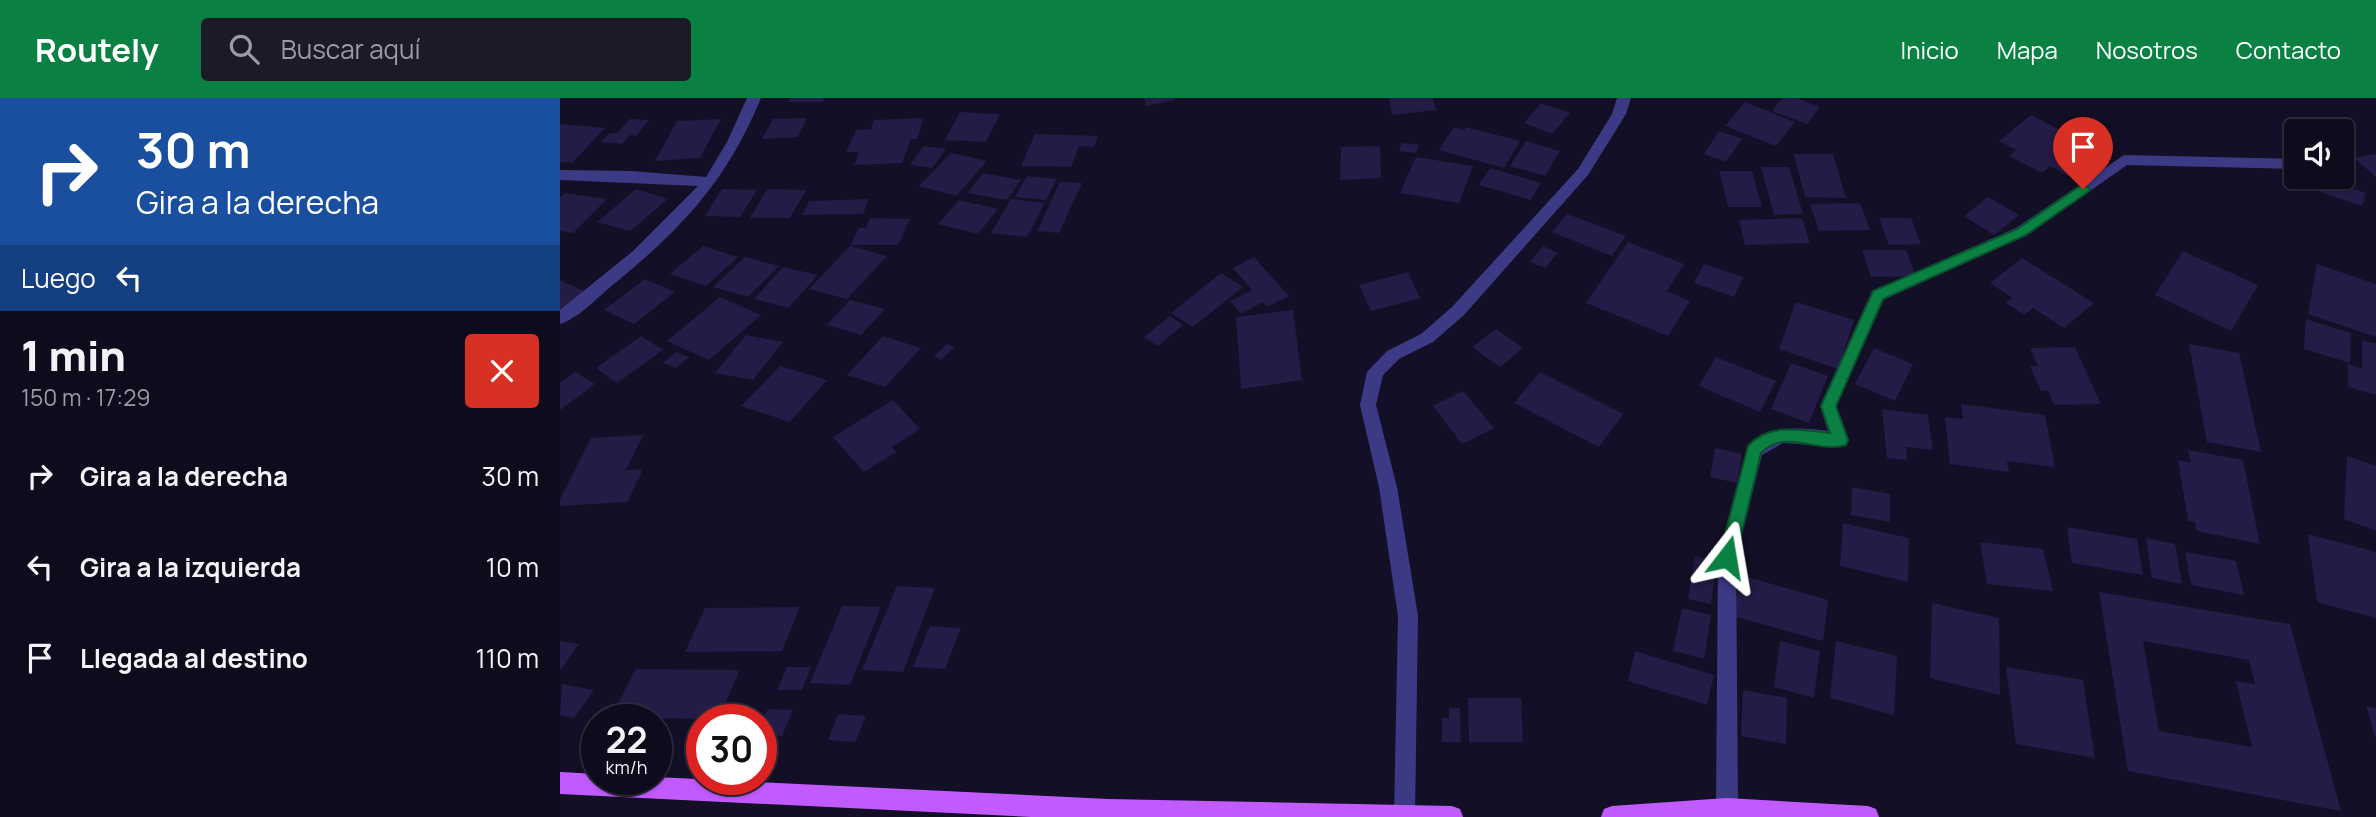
<!DOCTYPE html>
<html lang="es">
<meta charset="utf-8">
<style>
body{margin:0;font-family:Manrope,sans-serif;background:#1c1929;color:#f1f3f6;height:100vh;display:flex;flex-direction:column;font-size:26px;white-space:nowrap}
*{box-sizing:border-box;margin:0}
p{font-size:23px;color:#9b9ba3}
.icon{flex:none;width:38px;height:38px;fill:none;stroke:currentColor;stroke-width:2;stroke-linecap:round;stroke-linejoin:round}
.map{position:relative;flex:1;overflow:hidden}
.side{display:flex;flex-direction:column;background:#0e0b1c;width:560px}
.side>*{flex:none}
.top-card{background:#1a4fa0;color:#fff;overflow:hidden}
.buttons{position:absolute;left:1724px;top:21px;display:grid;gap:14px}
.buttons a{display:grid;place-items:center;width:70px;height:70px;border-radius:7px;background:#0e0b1c;box-shadow:0 2px 5px #0004,0 0 0 2px #2e2b3b;font-size:35px}
.speed{position:absolute;left:21px;top:606px;display:flex;gap:14px;font-size:35px;font-weight:700;text-align:center}
.speed>*{display:grid;place-content:center;width:91px;height:91px;border-radius:50%;background:#0e0b1c;box-shadow:0 2px 5px #0004,0 0 0 2px #2e2b3b;line-height:1}
.speed small{font-size:18px;font-weight:400}
.speed .limit{border:10px solid #d22;background:#fff;color:#111}
.pin{position:absolute;display:grid;place-items:center;width:60px;height:60px;color:#fff;margin:-72px -30px;border-radius:50% 50% 50% 0;rotate:-45deg;box-shadow:0 0 7px #0007}
.pin .icon{rotate:45deg}
.me{position:absolute;width:77px;margin:-38px;rotate:14deg;stroke-linejoin:round;filter:drop-shadow(0 0 5px #0008)}
.turn{display:flex;align-items:center;gap:24px;height:147px;padding:0 21px;font-size:32px}
.turn .icon{width:91px;height:91px;stroke-width:2.5}
.turn b{display:block;font-size:49px;line-height:60px}
.then{display:flex;align-items:center;height:66px;padding:0 21px;background:#0003;gap:14px;font-size:26px}
.round{display:grid;place-items:center;flex:none;width:74px;height:74px;border-radius:7px;background:#1c1929}
.headline{display:flex;align-items:center;justify-content:space-between;height:119px;padding:0 21px}
h1{font-size:42px;font-weight:800;line-height:52px}
ul{padding:0;list-style:none}
li{display:flex;align-items:center;gap:21px;height:91px;padding:0 21px}
li div{flex:1}
li b{display:block;font-size:26px}
li em{font-style:normal}
header{display:flex;align-items:center;gap:42px;box-sizing:border-box;height:98px;padding:0 35px;background:#0b8043;color:#fff}
header strong{font-size:33px}
nav{display:flex;gap:38px;margin-inline-start:auto;font-size:24px}
.search{width:490px;height:63px;background:#1c1929;display:flex;align-items:center;gap:18px;box-sizing:border-box;padding:0 24px;border-radius:7px;color:#9b9ba3;font-size:26px}
main{display:flex;flex:1;min-height:0}
.map>svg:first-child{display:block}
.building{fill:#241b47;fill-rule:evenodd}
.lines{fill:none;stroke-linecap:round;stroke-linejoin:round}
.minor{fill:#3d3a85;fill-rule:evenodd}
.major{fill:#c25bff;fill-rule:evenodd}
.route{fill:#0b8043;stroke:#07532c;stroke-width:2}
</style>
<header>
<strong>Routely</strong>
<div class="search"><svg class="icon" aria-label="search" viewBox="0 0 24 24"><circle cx="10" cy="10" r="6"/><path d="M15 15l6 6"/></svg>Buscar aquí</div>
<nav><a>Inicio</a><a>Mapa</a><a>Nosotros</a><a>Contacto</a></nav>
</header>
<main>
<section class="side">
<div class="top-card">
<div class="turn"><svg class="icon" aria-label="right" viewBox="0 0 24 24"><path d="M7 20v-9h11M14 6l5 5-5 5"/></svg><div><b>30 m</b>Gira a la derecha</div></div>
<div class="then">Luego<svg class="icon" aria-label="left" viewBox="0 0 24 24"><path d="M17 20v-9H6M10 6l-5 5 5 5"/></svg></div>
</div>
<div class="headline"><div><h1>1 min</h1><p>150 m · 17:29</p></div><a class="round" style="background:#d93025;color:#fff"><svg class="icon" aria-label="close" viewBox="0 0 24 24"><path d="M6 6l12 12M18 6L6 18"/></svg></a></div>
<ul>
<li><svg class="icon" aria-label="right" viewBox="0 0 24 24"><path d="M7 20v-9h11M14 6l5 5-5 5"/></svg><div><b>Gira a la derecha</b></div><em>30 m</em></li>
<li><svg class="icon" aria-label="left" viewBox="0 0 24 24"><path d="M17 20v-9H6M10 6l-5 5 5 5"/></svg><div><b>Gira a la izquierda</b></div><em>10 m</em></li>
<li><svg class="icon" aria-label="arrive" viewBox="0 0 24 24"><path d="M6 21V4h12l-3 4 3 4H6"/></svg><div><b>Llegada al destino</b></div><em>110 m</em></li>
</ul>
</section>
<div class="map">
<svg width="1816" height="719" viewBox="0 0 1816 719">
<rect width="100%" height="100%" fill="#130f26"/>
<g class="building">
<path d="M230 0H265L262 4H228Z"/>
<path d="M584 0H615V2L586 8Z"/>
<path d="M829 0H873L876 12 832 17Z"/>
<path d="M1222 0H1237L1260 9 1247 26 1212 13Z"/>
<path d="M1185 4 1235 24 1216 48 1165 28Z"/>
<path d="M981 5 1010 15 992 36 964 25Z"/>
<path d="M400 14 440 16 426 44 385 42Z"/>
<path d="M1471 17 1540 53 1511 79 1490 68 1482 75 1449 58 1456 52 1439 43Z"/>
<path d="M247 20 238 39 202 41 213 21Z"/>
<path d="M364 20 357 41H351L342 65 294 67 299 54H286L296 32 311 31 314 22Z"/>
<path d="M70 21 89 22 76 38 70 37 62 46 41 44 50 35H57Z"/>
<path d="M161 21 140 60 95 63 117 23Z"/>
<path d="M0 26 45 30 12 65 0 64Z"/>
<path d="M894 29 904 32 906 29 960 43 944 70 879 52Z"/>
<path d="M1159 33 1182 41 1166 64 1144 56Z"/>
<path d="M475 36 538 38 534 49 519 48 511 69 461 68Z"/>
<path d="M966 43 1000 53 985 78 950 68Z"/>
<path d="M842 45 859 47 856 55 839 53Z"/>
<path d="M364 48 386 51 372 70 350 67Z"/>
<path d="M820 48 821 80 780 82 781 49Z"/>
<path d="M391 55 427 63 396 98 359 88Z"/>
<path d="M1234 56H1273L1286 100 1245 99Z"/>
<path d="M1816 56V79L1794 60Z"/>
<path d="M856 59 913 68 899 105 840 95Z"/>
<path d="M1201 69H1229L1243 116 1214 117Z"/>
<path d="M930 70 981 85 971 102 919 87Z"/>
<path d="M1159 73H1192L1202 109H1168Z"/>
<path d="M423 75 461 82 447 102 407 95Z"/>
<path d="M467 78 497 81 486 102 455 99Z"/>
<path d="M1764 80 1806 95 1802 108 1760 94Z"/>
<path d="M500 84 522 85 499 135 477 133Z"/>
<path d="M76 91 108 101 70 133 37 124Z"/>
<path d="M162 91 197 92 180 119 145 118Z"/>
<path d="M207 91 246 92 230 120H190Z"/>
<path d="M5 95 47 101 13 135 0 133V100Z"/>
<path d="M1428 99 1459 117 1434 137 1404 118Z"/>
<path d="M309 101 303 116 242 117 249 103Z"/>
<path d="M451 101 485 105 467 139 431 135Z"/>
<path d="M399 102 438 111 418 136 378 126Z"/>
<path d="M1300 105 1310 132 1259 133 1250 106Z"/>
<path d="M1007 116 1066 138 1052 158 992 134Z"/>
<path d="M310 120 350 121 338 147H290L299 130H306Z"/>
<path d="M1242 120 1250 145 1185 147 1179 122Z"/>
<path d="M1319 120H1351L1361 146 1329 147Z"/>
<path d="M1068 144 1124 166 1107 193 1130 203 1108 238 1026 205Z"/>
<path d="M143 148 178 159 146 188 110 176Z"/>
<path d="M290 148 327 158 287 201 249 191Z"/>
<path d="M983 148 998 155 985 170 970 164Z"/>
<path d="M1302 152H1346L1356 178 1311 179Z"/>
<path d="M1623 153 1698 187 1671 233 1595 197Z"/>
<path d="M185 159 219 168 188 199 153 189Z"/>
<path d="M694 159 729 198 707 209 703 204 681 216 670 203 692 192 673 170Z"/>
<path d="M1462 160 1534 205 1504 230 1473 210 1464 217 1446 205 1452 200 1430 185Z"/>
<path d="M1144 166 1183 179 1174 199 1134 185Z"/>
<path d="M1757 166 1816 186V239L1748 216Z"/>
<path d="M223 169 258 177 228 210 194 201Z"/>
<path d="M848 174 860 200 811 213 799 187Z"/>
<path d="M661 175 683 189 633 229 611 215Z"/>
<path d="M85 181 115 194 74 226 44 212Z"/>
<path d="M0 182 26 194 0 213Z"/>
<path d="M160 199 201 217 149 262 107 243Z"/>
<path d="M290 202 325 211 301 237 267 227Z"/>
<path d="M1236 204 1294 222 1278 271 1219 251Z"/>
<path d="M733 212 742 282 681 291 676 219Z"/>
<path d="M610 218 623 227 598 248 584 239Z"/>
<path d="M1746 221 1791 235 1790 265 1744 251Z"/>
<path d="M936 231 963 250 940 269 912 249Z"/>
<path d="M186 237 223 244 193 282 155 275Z"/>
<path d="M81 238 103 252 57 285 36 270Z"/>
<path d="M323 238 361 250 325 289 287 277Z"/>
<path d="M1802 242 1816 246V297L1788 289V266L1802 271Z"/>
<path d="M387 246 395 249 381 262 374 258Z"/>
<path d="M1629 246 1679 255 1701 354 1647 344Z"/>
<path d="M1515 249 1541 306 1494 307 1488 293H1481L1470 268H1478L1470 250Z"/>
<path d="M1314 250 1353 266 1335 303 1295 286Z"/>
<path d="M116 254 129 259 116 270 103 265Z"/>
<path d="M1156 259 1216 283 1200 314 1139 288Z"/>
<path d="M1231 265 1268 278 1249 325 1211 311Z"/>
<path d="M220 268 267 282 230 324 181 308Z"/>
<path d="M15 274 35 286 0 312V285Z"/>
<path d="M980 274 1063 316 1039 349 954 305Z"/>
<path d="M903 293 934 330 902 346 873 308Z"/>
<path d="M333 302 360 331 332 349 336 354 304 374 273 339Z"/>
<path d="M1401 306 1485 317 1495 369 1447 363 1449 374 1390 366 1385 319 1403 321Z"/>
<path d="M1322 311 1368 317 1373 352 1346 349 1347 362 1327 360Z"/>
<path d="M83 337 66 372 83 371 67 404 0 408V401L31 340Z"/>
<path d="M1155 350 1182 356 1177 385 1150 379Z"/>
<path d="M1628 352 1683 362 1700 446 1637 433 1635 424 1628 423 1618 362 1631 365Z"/>
<path d="M1787 358 1816 368V433L1784 421Z"/>
<path d="M1292 389 1330 396V424L1291 417Z"/>
<path d="M1283 425 1349 440 1348 484 1280 468Z"/>
<path d="M1507 429 1577 441 1583 477 1512 465Z"/>
<path d="M1748 436 1816 454V520L1757 504Z"/>
<path d="M1586 440 1615 446 1622 486 1592 480Z"/>
<path d="M1420 444 1483 451 1493 493 1427 486Z"/>
<path d="M1625 454 1676 463 1684 497 1631 487Z"/>
<path d="M1135 458 1157 463 1151 506 1128 501Z"/>
<path d="M1180 477 1268 502 1263 543 1173 518Z"/>
<path d="M337 488 375 490 343 574 302 572Z"/>
<path d="M1539 494 1730 526 1781 713 1568 673ZM1583 543 1689 562 1695 586 1676 583 1692 649 1599 633Z"/>
<path d="M1372 505 1439 520 1440 597 1370 580Z"/>
<path d="M282 508 321 509 290 587 250 585Z"/>
<path d="M240 509 222 553 125 554 145 510Z"/>
<path d="M1122 510 1151 517 1144 561 1113 553Z"/>
<path d="M370 528 401 530 385 571 353 569Z"/>
<path d="M0 543 19 546 0 573Z"/>
<path d="M1220 543 1260 553 1254 600 1214 589Z"/>
<path d="M1276 543 1337 558 1334 617 1270 600Z"/>
<path d="M1075 553 1154 577 1147 607 1068 583Z"/>
<path d="M227 569H251L242 592H217Z"/>
<path d="M1446 569 1523 582 1535 660 1456 646Z"/>
<path d="M76 571 180 572 158 621 50 620Z"/>
<path d="M2 586 34 592 14 620 0 617Z"/>
<path d="M1183 592 1227 600 1226 646 1181 638Z"/>
<path d="M908 600H961L963 644H909Z"/>
<path d="M1806 608 1816 610V639H1815Z"/>
<path d="M889 610H900L901 644H882V620H889Z"/>
<path d="M208 611 233 612 222 638 201 637V625Z"/>
<path d="M278 616 306 618 295 644 268 642Z"/>
</g>
<g class="lines">
<g class="minor">
<path d="M187 0H201C165 87 119 133 48 191 34 203 17 221 0 226V212L73 153 138 88 0 82V72L71 73 146 79 167 44Z"/>
<path d="M1057 0H1071L1066 16 1028 77 904 217 873 244 839 261 823 277 816 307 837 389 858 518 855 718 834 719 838 518 819 389 800 307 807 274 827 253 861 236 892 209 1018 71 1052 16Z"/>
<path d="M1564 57 1736 61V71L1567 67 1466 138 1324 201 1276 308 1289 342 1286 347 1280 349 1223 345 1202 357 1176 459 1178 711 1175 719H1159L1156 711 1158 459 1188 348C1212 327 1239 329 1268 333L1260 308 1312 193 1456 130Z"/>
</g>
<g class="major">
<path d="M0 674 37 676V681L96 679 548 701 892 708 900 711 903 719H471L0 696Z"/>
<path d="M1167 700 1308 708 1316 711 1319 719H1041L1044 711 1052 708Z"/>
</g>
</g>
<path class="route" d="M1523 86 1530 91 1528 94 1466 137 1323 201 1276 308 1288 342 1286 347C1258 356 1224 330 1201 355L1176 459 1173 465H1161L1159 459 1188 348C1210 324 1240 332 1270 335L1261 308 1313 193 1457 131Z"/>
</svg>
<div class="buttons">
<a><svg class="icon" aria-label="sound" viewBox="0 0 24 24"><path d="M4 9h4l5-4v14l-5-4H4zM17 9q2 3 0 6"/></svg></a>
</div>
<div class="speed"><div>22<small>km/h</small></div><div class="limit">30</div></div>
<div class="pin" style="left:1523px;top:91px;background:#d93025"><svg class="icon" aria-label="arrive" viewBox="0 0 24 24"><path d="M6 21V4h12l-3 4 3 4H6"/></svg></div>
<svg class="me" style="left:1167px;top:459px" viewBox="-20 -20 40 40"><path d="M0-17L14 15 0 8-14 15z" fill="#0b8043" stroke="#fff" stroke-width="4"/></svg>
</div>
</main>
